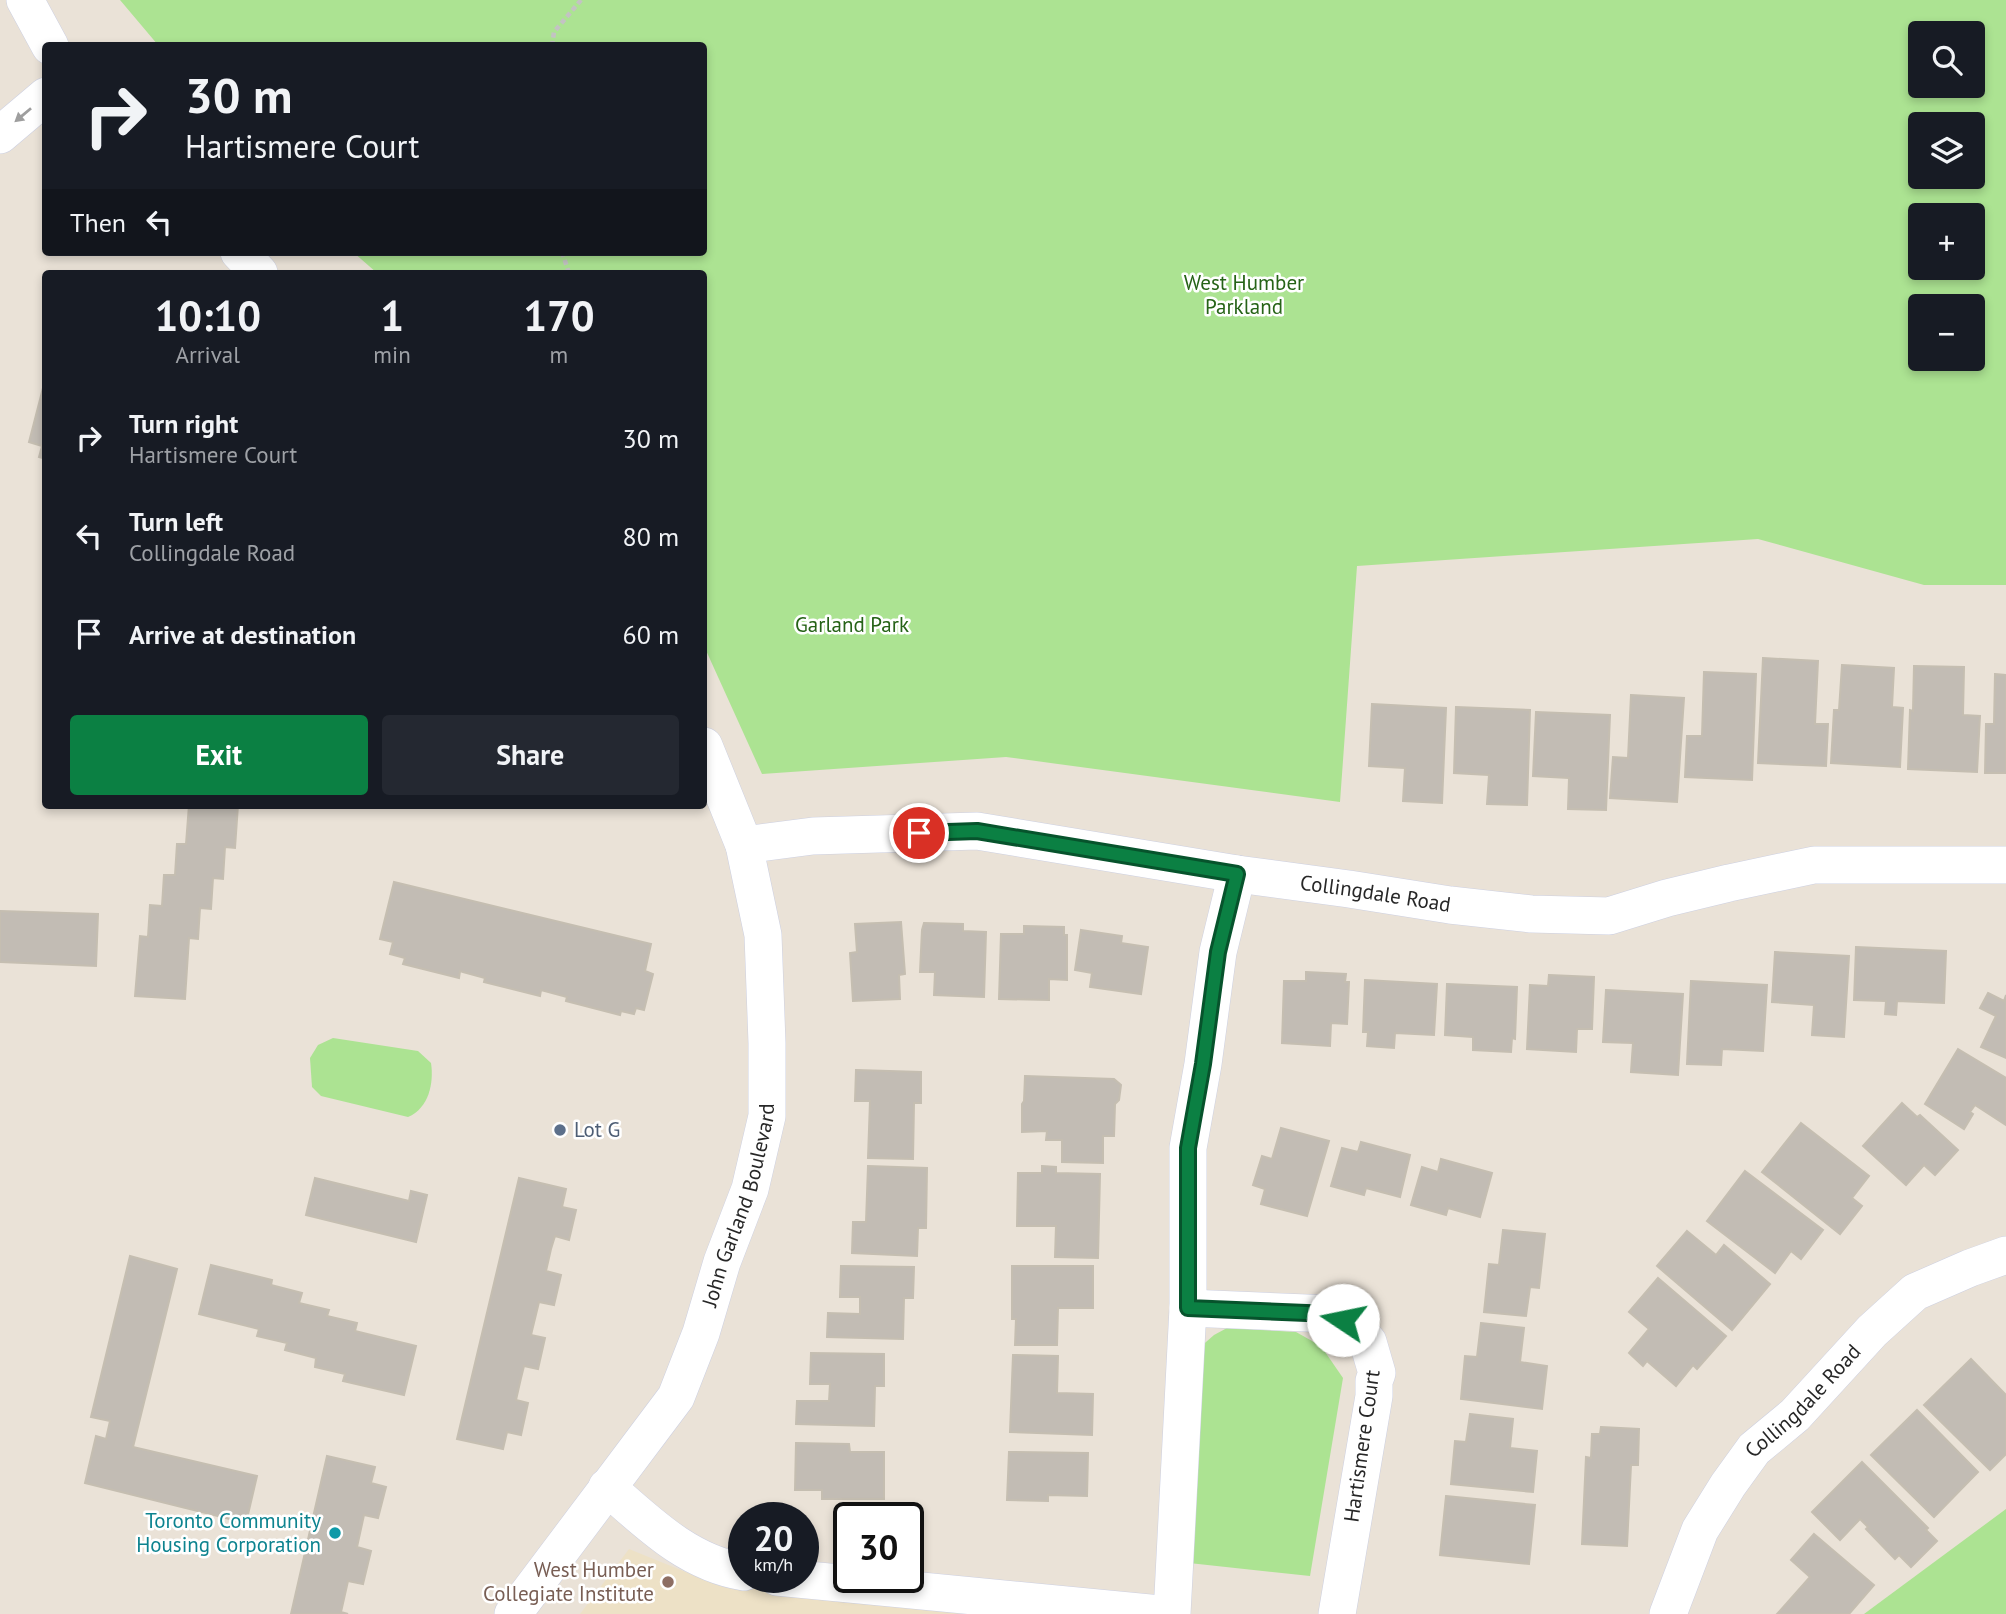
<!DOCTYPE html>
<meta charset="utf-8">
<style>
body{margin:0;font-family:"PT Sans",sans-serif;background:#242831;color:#f1f3f6;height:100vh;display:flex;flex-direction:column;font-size:26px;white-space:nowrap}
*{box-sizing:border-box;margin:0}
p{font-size:23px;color:#9ea1a6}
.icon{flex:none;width:38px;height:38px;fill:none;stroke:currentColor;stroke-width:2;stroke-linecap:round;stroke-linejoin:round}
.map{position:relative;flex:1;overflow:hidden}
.drawer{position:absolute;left:42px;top:270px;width:665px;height:539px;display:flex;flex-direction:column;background:#171b24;border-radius:7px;box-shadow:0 4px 10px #0003}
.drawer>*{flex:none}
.top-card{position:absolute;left:42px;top:42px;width:665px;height:214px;border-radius:7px;box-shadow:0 4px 10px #0003;background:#171b24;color:#f1f3f6;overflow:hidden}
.buttons{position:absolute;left:1908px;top:21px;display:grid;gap:14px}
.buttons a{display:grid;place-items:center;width:77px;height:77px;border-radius:7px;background:#171b24;box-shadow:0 4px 10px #0003;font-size:35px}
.speed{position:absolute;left:728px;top:1502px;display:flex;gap:14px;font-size:35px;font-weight:700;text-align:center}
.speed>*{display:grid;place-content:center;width:91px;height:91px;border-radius:50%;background:#171b24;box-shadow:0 4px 10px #0003;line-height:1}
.speed small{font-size:18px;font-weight:400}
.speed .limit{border:4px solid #111;border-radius:10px;background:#fff;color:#111}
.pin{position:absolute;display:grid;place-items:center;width:60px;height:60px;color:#fff;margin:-30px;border:4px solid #fff;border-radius:50%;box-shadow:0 2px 7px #0007}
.me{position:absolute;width:77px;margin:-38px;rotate:281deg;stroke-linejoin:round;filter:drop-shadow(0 0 5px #0008)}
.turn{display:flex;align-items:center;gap:24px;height:147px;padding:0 28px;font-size:32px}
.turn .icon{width:91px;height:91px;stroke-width:2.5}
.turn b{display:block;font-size:49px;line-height:60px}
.then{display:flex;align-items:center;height:66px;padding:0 28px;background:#0003;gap:14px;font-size:26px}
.eta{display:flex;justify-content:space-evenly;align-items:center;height:119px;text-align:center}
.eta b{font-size:42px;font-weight:600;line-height:49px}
.button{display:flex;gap:14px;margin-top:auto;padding:14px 28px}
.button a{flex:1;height:80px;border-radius:7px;background:#0b8043;color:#fff;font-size:28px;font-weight:600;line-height:80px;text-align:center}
.button a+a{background:#242831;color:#f1f3f6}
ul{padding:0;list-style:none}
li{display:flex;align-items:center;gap:21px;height:98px;padding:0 28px}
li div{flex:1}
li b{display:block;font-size:26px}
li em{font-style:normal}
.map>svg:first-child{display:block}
.education{fill:#ede1c6}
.green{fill:#ace392;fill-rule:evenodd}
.building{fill:#c2bcb4;stroke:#c5beb1;stroke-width:2}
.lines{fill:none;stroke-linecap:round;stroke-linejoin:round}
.minor-casing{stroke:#cdd0e1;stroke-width:38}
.path{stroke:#c3c3c3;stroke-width:4.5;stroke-dasharray:5 3.5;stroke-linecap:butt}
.minor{stroke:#fff;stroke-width:37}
.oneway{fill:#9e9e9e}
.route-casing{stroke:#07532c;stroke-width:18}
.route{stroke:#0b8043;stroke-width:12}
.service-dot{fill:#5c6f8a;stroke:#fff;stroke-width:2.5}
.culture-dot{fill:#0f9aa8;stroke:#fff;stroke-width:2.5}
.education-dot{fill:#8d6e63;stroke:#fff;stroke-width:2.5}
.labels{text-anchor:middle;stroke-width:5;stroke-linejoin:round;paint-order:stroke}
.park-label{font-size:21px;fill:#266317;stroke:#fff}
.street-label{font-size:21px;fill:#272727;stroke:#fff}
.service-label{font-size:21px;fill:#4e5e75;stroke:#fff;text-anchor:start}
.culture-label{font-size:21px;fill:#0d838f;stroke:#fff;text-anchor:end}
.education-label{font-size:21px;fill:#785e54;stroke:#fff;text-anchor:end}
</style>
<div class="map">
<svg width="2006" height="1614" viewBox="0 0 2006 1614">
<rect width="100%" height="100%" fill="#eae2d7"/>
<path class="education" d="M629 1549 688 1573 776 1590 1002 1614H580Z"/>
<g class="green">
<path d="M120 0H2006V585H1924L1758 539 1357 566 1340 802 1006 757 762 774 704 646V273H377L353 252H704V46L158 45ZM1972 33V86H1920V33ZM1972 124V177H1920V124ZM1972 215V268H1920V215ZM1972 306V359H1920V306Z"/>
<path d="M333 1038 418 1051 431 1063C434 1083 429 1108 408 1117L321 1096 312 1087 310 1058 318 1045Z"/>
<path d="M1227 1328 1296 1332 1321 1346 1343 1378 1310 1576 1189 1563 1198 1349 1214 1335Z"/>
<path d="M2006 1509V1614H1864Z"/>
</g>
<g class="building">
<path d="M44 384H46V459L39 457 42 446 29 442Z"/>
<path d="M1763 658 1818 661 1815 724H1828L1826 766 1758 763Z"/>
<path d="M1842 665 1894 668 1892 707 1903 708 1900 767 1831 763 1834 710H1839Z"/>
<path d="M1914 666 1964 667 1963 715 1980 716 1977 772 1908 769 1910 710 1913 711Z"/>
<path d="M1704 672 1756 674 1752 780 1685 777 1687 736H1702Z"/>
<path d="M1995 674 2006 675V773H1985L1986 724H1994Z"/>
<path d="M1631 695 1684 698 1677 802 1610 798 1613 757 1628 758Z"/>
<path d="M1372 704 1446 708 1442 803 1403 801 1405 768 1369 766Z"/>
<path d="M1456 707 1530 710 1527 805 1487 804 1489 775 1454 773Z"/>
<path d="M1536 712 1610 715 1606 810 1568 809 1569 778 1533 776Z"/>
<path d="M189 805H238L235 848 225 847 223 879 213 878 211 909 200 908 198 939 189 938 185 999 135 996 140 936 148 937 150 905 162 906 164 875H175L177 844H186Z"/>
<path d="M394 882 651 944 645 971 653 974 644 1010 636 1008 634 1014 621 1011 620 1015 566 1001 567 997 541 990 540 996 484 982 485 978 463 972 460 971 459 978 403 964 405 958 390 954 393 942 380 939Z"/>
<path d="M0 911 98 914 96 966 0 962Z"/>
<path d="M901 922 905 974 899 975 900 999 853 1001 850 953 857 952 855 924Z"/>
<path d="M924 923 963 924V931L986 932 984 997 934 995 935 972H920L922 930Z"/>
<path d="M1024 926 1064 927V935H1067V980L1049 979V1000L999 999 1001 934H1024Z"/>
<path d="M1081 930 1122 936 1121 943 1148 947 1141 994 1090 987 1092 973 1075 970Z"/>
<path d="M1856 947 1946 951 1944 1003 1897 1001 1896 1015 1885 1014 1886 1001 1854 1000Z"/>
<path d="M1775 952 1849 956 1844 1037 1812 1035 1814 1005 1772 1002Z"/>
<path d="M1306 972 1346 974 1345 982H1349L1347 1024 1331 1023 1330 1046 1282 1043 1284 981H1306Z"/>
<path d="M1549 975 1594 977 1592 1029H1577L1576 1052 1527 1049 1530 985 1548 986Z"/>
<path d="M1365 980 1437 984 1434 1035 1395 1033 1394 1048 1367 1046 1368 1032H1363Z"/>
<path d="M1691 981 1767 985 1763 1051 1722 1049 1721 1065 1687 1064Z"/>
<path d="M1447 984 1517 987 1515 1039 1512 1038 1511 1052 1473 1050V1037L1445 1035Z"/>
<path d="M1606 990 1683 994 1678 1075 1631 1072 1633 1043 1603 1042Z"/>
<path d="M1988 993 2004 1001 2006 995V1058L1981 1047 1996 1016 1980 1008Z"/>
<path d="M1958 1049 2006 1078V1125L1975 1105 1970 1112 1973 1114 1964 1129 1925 1104Z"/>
<path d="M856 1070 921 1072V1103H914L913 1159 868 1158 870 1101H855Z"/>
<path d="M1025 1076 1114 1079 1121 1085 1119 1100 1115 1104 1114 1136H1103V1163L1062 1162V1140H1046L1047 1131 1022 1132V1104L1024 1101Z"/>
<path d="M1902 1103 1917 1117 1920 1115 1958 1150 1935 1175 1924 1165 1906 1185 1863 1146Z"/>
<path d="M1801 1123 1869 1176 1852 1198 1862 1206 1840 1234 1762 1172Z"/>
<path d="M1281 1128 1329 1141 1307 1216 1261 1204 1265 1189 1253 1185 1262 1156 1272 1159Z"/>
<path d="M1361 1142 1410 1155 1400 1197 1366 1188 1364 1195 1331 1186 1342 1148 1358 1152Z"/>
<path d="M1441 1159 1492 1173 1480 1217 1448 1208 1446 1215 1411 1205 1422 1167 1438 1172Z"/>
<path d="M868 1166 927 1168 926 1228H918L917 1256 852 1253 853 1222H866Z"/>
<path d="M1042 1166 1056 1167V1173L1100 1174 1098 1258 1055 1257 1056 1226H1017L1018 1173H1042Z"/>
<path d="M1745 1171 1823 1230 1801 1259 1791 1251 1775 1273 1707 1221Z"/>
<path d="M315 1178 409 1201 411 1191 427 1195 416 1242 306 1215Z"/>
<path d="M519 1178 566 1189 562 1207 576 1210 569 1240 555 1236 551 1249 546 1271 561 1275 554 1305 539 1302 531 1335 545 1338 538 1369 524 1366 521 1378 516 1400 528 1403 521 1435 507 1432 503 1449 457 1439Z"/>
<path d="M1503 1230 1545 1234 1539 1288 1530 1287 1526 1316 1484 1312 1489 1264 1499 1265Z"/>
<path d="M1687 1231 1716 1255 1724 1245 1770 1284 1732 1330 1657 1266Z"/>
<path d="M130 1256 177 1269 133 1447 257 1476 246 1523 85 1483 96 1436 106 1439 110 1421 91 1417Z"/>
<path d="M211 1265 272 1280 271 1285 302 1293 299 1303 329 1310 327 1316 357 1323 355 1331 416 1346 404 1395 343 1381 345 1374 315 1367 316 1358 285 1350 287 1343 257 1336 259 1329 199 1314Z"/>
<path d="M841 1266 914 1267 913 1298H904L903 1339 827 1337 828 1313 860 1314V1297H840Z"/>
<path d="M1012 1266H1093V1308H1058L1057 1345H1015L1016 1319H1012Z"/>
<path d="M1658 1278 1726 1336 1697 1369 1693 1365 1676 1386 1647 1361 1643 1366 1629 1353 1649 1329 1629 1312Z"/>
<path d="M1481 1323 1524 1328 1520 1362 1547 1366 1542 1409 1461 1399 1465 1356 1477 1357Z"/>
<path d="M811 1353 884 1354V1386H875L874 1426 796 1424 797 1401H829L830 1384H810Z"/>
<path d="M1013 1355 1058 1356 1057 1393 1093 1394 1092 1435 1010 1432Z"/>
<path d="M1971 1359 2006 1395V1454L1990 1470 1924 1405Z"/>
<path d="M1917 1410 1978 1472 1934 1517 1871 1455Z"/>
<path d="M1470 1414 1513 1419 1510 1448 1537 1451 1533 1492 1451 1484 1455 1441 1466 1442Z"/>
<path d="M1601 1427 1639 1429 1638 1465H1631L1627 1546 1582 1544 1586 1457 1591 1458 1592 1434H1600Z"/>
<path d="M796 1443 849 1444 850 1452H884V1499H822V1490H795Z"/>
<path d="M1009 1452 1088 1453 1087 1496 1048 1495V1501L1007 1500Z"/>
<path d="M327 1456 375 1467 371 1483 386 1487 378 1518 364 1515 357 1547 371 1551 363 1584 348 1581 341 1612 348 1614H291Z"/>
<path d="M1862 1462 1928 1528 1926 1530 1937 1541 1911 1567 1899 1555 1895 1559 1866 1529 1868 1527 1860 1519 1840 1540 1812 1512Z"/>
<path d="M1446 1496 1535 1505 1529 1564 1440 1555Z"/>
<path d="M1814 1534 1874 1585 1849 1614H1777L1810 1577 1791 1560Z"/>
</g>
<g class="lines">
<defs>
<g id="minor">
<path d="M25 0 50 46"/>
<path d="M0 135 46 96"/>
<path d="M239 252 259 273"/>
<path id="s1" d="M744 845 813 836 977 831 1237 874 1349 889 1450 905 1531 914 1609 916 1667 898 1729 883 1814 865H2006"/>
<path d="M1188 1308 1331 1314 1338 1317 1352 1325 1368 1342 1377 1373 1374 1381V1396L1337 1614"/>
<path d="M607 1487C648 1523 688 1563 744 1572"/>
<path d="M777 1577 1160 1614"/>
<path id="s2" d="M513 1614 676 1397 701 1333 722 1262 750 1189 767 1116V1043L763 935 744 845 704 746"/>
<path d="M1172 1614 1188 1308V1148L1203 1064 1218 952 1237 874"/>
<path id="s3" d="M1668 1614 1700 1530 1728 1485 1754 1449 1795 1415 1872 1331 1915 1292 1970 1268 2006 1255"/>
</g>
</defs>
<use href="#minor" class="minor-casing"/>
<g class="path">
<path d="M552 46 554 32 581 0"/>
<path d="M562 252 569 273"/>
</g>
<use href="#minor" class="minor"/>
</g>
<defs><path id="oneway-solid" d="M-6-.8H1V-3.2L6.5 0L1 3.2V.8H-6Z" transform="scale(1.75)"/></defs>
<use class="oneway" href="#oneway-solid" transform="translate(23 115) rotate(140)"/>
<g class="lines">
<defs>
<path id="route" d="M919 833 977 831 1237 874 1218 952 1203 1064 1188 1148V1308L1331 1314 1343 1320"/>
</defs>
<use href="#route" class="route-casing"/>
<use href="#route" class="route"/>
</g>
<circle class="service-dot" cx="560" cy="1130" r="7"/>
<circle class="culture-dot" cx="335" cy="1533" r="7"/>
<circle class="education-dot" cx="668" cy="1582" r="7"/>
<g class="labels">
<g class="park-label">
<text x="1244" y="290">West Humber<tspan x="1244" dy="24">Parkland</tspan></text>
<text x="852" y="632">Garland Park</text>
</g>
<g class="street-label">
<text dy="7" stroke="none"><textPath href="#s1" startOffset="637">Collingdale Road</textPath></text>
<text dy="7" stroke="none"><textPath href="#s2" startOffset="474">John Garland Boulevard</textPath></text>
<text dy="7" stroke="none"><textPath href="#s3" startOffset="256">Collingdale Road</textPath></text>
<text transform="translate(1362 1446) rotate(-82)" y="7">Hartismere Court</text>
</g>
<g class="service-label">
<text x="574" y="1137">Lot G</text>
</g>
<g class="culture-label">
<text x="321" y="1528">Toronto Community<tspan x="321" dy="24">Housing Corporation</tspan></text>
</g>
<g class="education-label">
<text x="654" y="1577">West Humber<tspan x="654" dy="24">Collegiate Institute</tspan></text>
</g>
</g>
</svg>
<div class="buttons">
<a><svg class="icon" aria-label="search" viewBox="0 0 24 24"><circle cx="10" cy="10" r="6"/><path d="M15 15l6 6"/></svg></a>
<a><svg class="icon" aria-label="layers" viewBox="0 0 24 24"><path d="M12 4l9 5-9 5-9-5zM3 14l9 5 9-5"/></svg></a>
<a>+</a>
<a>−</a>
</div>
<div class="speed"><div>20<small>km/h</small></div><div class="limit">30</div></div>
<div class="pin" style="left:919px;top:833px;background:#d93025"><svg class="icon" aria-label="arrive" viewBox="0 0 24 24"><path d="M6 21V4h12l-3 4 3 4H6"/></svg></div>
<svg class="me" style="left:1343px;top:1320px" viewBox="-20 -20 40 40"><circle r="19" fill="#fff"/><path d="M0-13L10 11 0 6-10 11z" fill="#0b8043"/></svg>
<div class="top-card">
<div class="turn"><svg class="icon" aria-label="right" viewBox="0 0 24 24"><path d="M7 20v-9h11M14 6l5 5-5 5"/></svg><div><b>30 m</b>Hartismere Court</div></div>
<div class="then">Then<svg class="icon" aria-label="left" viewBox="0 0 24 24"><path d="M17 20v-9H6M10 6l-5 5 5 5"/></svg></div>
</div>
<section class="drawer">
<div class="eta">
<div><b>10:10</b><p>Arrival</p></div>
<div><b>1</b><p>min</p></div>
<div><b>170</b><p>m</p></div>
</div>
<ul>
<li><svg class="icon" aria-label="right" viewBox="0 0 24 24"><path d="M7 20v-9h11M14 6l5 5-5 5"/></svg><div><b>Turn right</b><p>Hartismere Court</p></div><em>30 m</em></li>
<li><svg class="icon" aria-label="left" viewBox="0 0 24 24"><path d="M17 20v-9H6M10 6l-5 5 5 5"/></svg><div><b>Turn left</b><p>Collingdale Road</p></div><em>80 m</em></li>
<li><svg class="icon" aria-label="arrive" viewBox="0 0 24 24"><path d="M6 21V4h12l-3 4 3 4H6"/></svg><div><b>Arrive at destination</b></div><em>60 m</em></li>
</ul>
<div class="button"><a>Exit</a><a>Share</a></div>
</section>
</div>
